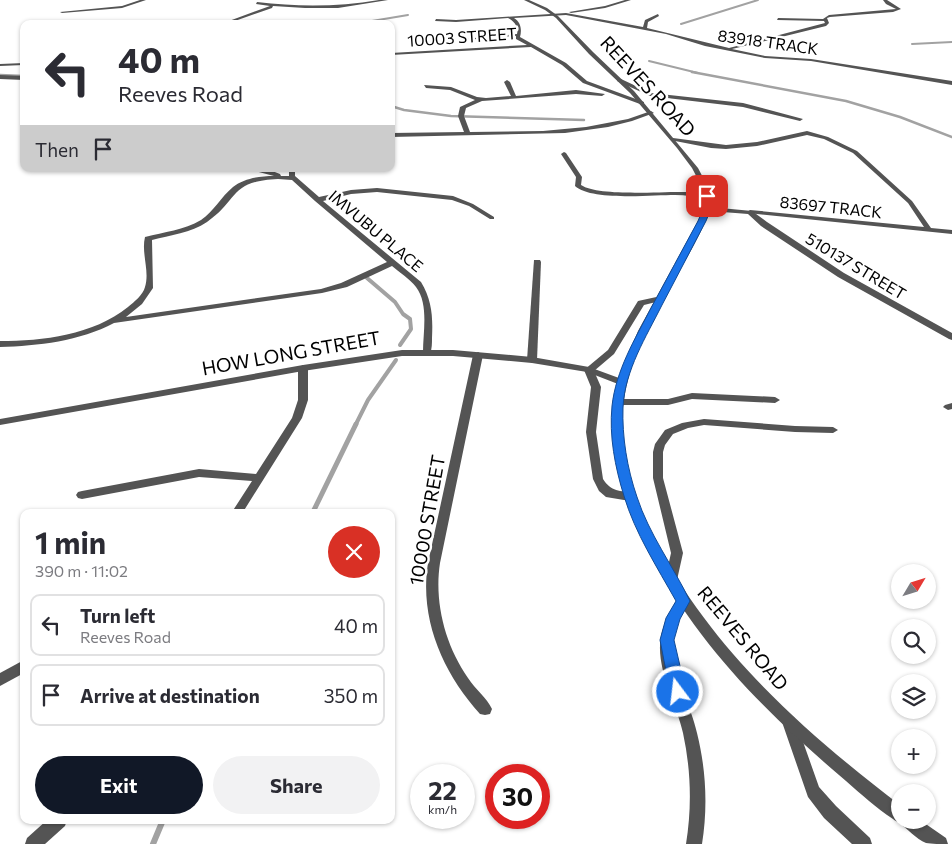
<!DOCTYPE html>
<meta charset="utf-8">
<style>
body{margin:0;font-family:Commissioner,sans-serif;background:#f2f2f3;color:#2b2b33;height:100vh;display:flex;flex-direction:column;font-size:19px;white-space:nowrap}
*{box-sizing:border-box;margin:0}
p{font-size:16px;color:#7c7c81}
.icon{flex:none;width:28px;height:28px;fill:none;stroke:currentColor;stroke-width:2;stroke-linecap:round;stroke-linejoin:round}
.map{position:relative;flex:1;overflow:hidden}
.panel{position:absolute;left:20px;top:509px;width:375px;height:315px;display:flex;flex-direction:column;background:#fff;border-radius:10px;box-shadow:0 1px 4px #0004}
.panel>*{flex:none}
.hud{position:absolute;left:20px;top:20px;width:375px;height:152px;border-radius:10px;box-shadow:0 1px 4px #0004;background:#fff;color:#2b2b33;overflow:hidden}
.needle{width:32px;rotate:52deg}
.tools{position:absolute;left:891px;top:564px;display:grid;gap:10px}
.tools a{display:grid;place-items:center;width:45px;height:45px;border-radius:50%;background:#fff;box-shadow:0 1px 4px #0004;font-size:25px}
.speed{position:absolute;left:410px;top:764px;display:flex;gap:10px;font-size:25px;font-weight:700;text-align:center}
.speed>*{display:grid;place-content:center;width:65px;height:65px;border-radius:50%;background:#fff;box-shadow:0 1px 4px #0004;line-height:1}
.speed small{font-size:12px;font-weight:400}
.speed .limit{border:8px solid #d22;background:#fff;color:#111}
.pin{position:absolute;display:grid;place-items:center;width:42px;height:42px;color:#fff;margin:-21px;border-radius:10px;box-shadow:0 2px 8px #0006}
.me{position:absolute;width:55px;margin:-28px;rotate:345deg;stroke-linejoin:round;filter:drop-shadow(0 0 4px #0008)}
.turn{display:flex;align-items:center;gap:18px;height:105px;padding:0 15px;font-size:22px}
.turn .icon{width:65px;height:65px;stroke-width:2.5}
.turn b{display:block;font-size:35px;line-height:42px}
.then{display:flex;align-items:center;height:48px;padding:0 15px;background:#0003;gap:10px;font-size:19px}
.round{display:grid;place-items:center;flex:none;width:52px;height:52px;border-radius:26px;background:#f2f2f3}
.head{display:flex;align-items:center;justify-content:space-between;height:85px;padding:0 15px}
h1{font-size:30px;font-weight:700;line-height:38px}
.button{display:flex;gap:10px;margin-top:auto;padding:10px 15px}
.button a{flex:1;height:58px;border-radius:30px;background:#111827;color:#fff;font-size:20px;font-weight:700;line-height:58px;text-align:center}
.button a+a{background:#f2f2f3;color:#2b2b33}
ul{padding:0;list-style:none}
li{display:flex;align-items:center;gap:15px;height:62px;margin:0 10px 8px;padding:0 5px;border:2px solid #e1e1e2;border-radius:10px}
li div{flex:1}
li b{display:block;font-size:19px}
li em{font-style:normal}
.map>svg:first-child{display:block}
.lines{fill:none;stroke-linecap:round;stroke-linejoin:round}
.stream-far5{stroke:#a2a2a2;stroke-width:2}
.stream-far4{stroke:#a2a2a2;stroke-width:2.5}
.stream-far3{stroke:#a2a2a2;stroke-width:3}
.stream-far2{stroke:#a2a2a2;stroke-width:4}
.stream-far1{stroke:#a2a2a2;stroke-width:5}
.stream{stroke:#a2a2a2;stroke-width:6}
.minor{fill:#545454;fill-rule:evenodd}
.tertiary{fill:#545454;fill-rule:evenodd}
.route{fill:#1a73e8;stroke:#114b97}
.labels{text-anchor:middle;stroke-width:5;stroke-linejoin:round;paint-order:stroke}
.far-street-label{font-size:16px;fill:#000;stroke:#fff}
.street-label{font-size:19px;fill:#000;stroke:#fff}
</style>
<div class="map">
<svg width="952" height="844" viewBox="0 0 952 844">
<rect width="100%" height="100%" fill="#fff"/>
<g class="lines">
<g class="stream-far5">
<path d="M354 24 408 15"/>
<path d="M681 24 758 0"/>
<path d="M912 44 952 42"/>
<path d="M649 61 698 73"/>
</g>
<g class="stream-far4">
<path d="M692 72 846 101 900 117 952 137"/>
<path d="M0 75 24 76"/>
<path d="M391 106 404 110 451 116 584 120"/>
</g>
<path class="stream-far3" d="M367 278 369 280"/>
<g class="stream-far2">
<path d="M367 278 395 302 403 314 410 319 411 329 400 345"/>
<path d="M355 426 368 400 396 360"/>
</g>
<path class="stream-far1" d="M313 512 356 424"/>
<path class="stream" d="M153 844 163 820"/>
<g class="minor">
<path d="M140 0H146L122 8 62 13 60 12 122 6Z"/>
<path d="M379 0H388L338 8H305L273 6 272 8 232 22 229 21 270 6 256 4 257 2C298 7 338 7 379 0Z"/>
<path d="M625 0H631L605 8 571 13 569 12 605 6Z"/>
<path d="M883 0H887L901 9 893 12 830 17 827 18 829 23 826 26 732 49 765 56 811 59 952 81V85L811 61 765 58 705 46 666 34 566 15 514 18C521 22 522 30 520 37L566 63 587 81 644 102V104H640L583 83 562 65 531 47 391 55V53L527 45 516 39V36L465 40 463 39 517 34C519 27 514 21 508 18L456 22 435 21 436 19 456 20 566 13 643 27 645 20 658 14 659 16 648 22 647 28 729 48 825 23 824 21 777 20 778 18 823 19 829 15 896 9 886 4Z"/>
<path d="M24 63V65L0 66V64Z"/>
<path d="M0 75 24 76V80L0 79Z"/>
<path d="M617 79H621L651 93 743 103 803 119 800 121 743 107 650 96 617 81Z"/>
<path d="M507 80 510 82 516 96 576 90 605 94 602 96 576 94 482 101 466 108 464 116 470 132 543 131 586 127 628 119 651 111 654 113 632 121 608 127 565 133 391 137V133L464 132 458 116 460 107 475 100 450 90 426 88 424 85 451 87 477 97 486 98 511 96 504 82Z"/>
<path d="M807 131 828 137 857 151 912 201 931 228 952 230V234L748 213 747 212 750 210 924 227 908 203 853 153 824 139 807 135 757 146 726 149 711 148 670 140 673 138 726 145 757 142Z"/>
<path d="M564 152 566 153 582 177 581 185C599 197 663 191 687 192 695 192 704 192 710 196L707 198C696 197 686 195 675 195 652 195 591 201 575 186L576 177 561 154Z"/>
<path d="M247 169H267L280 174 281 176H289V169H295V176L319 197 351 190 377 188 453 196 473 204 494 217V219H490L469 206 452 200 377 192 351 194 323 201 421 282C432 300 433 317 432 338 432 343 432 349 430 354H424L423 352C423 332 429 304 416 287 410 279 399 272 392 266L347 287 322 293 114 323C80 341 38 346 0 347V341C43 341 93 335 128 307 134 302 143 295 145 287 150 271 141 253 145 237 164 232 184 230 201 220 214 211 221 197 233 187 244 178 260 176 274 176ZM278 179 292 180 315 201 387 262 341 283 321 289 126 317 142 304 153 288 152 240C170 235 191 233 207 222 239 200 229 181 278 179Z"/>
<path d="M534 260H540L541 262 537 360 532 363 527 360Z"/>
<path d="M661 296 665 298 664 300 644 305 614 354 594 371 601 387 596 432 603 479C611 492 620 490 634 494L636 497 634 500 630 501 606 497 599 491 593 479 586 432 591 387 584 370 608 350 638 301Z"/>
<path d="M478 352 483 355 440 563C434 602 445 645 468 678 475 689 487 698 492 709L490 714 485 715 480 714C443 673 419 619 428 563L473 355Z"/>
<path d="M303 365 308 368V400L302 418 243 512H232L252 481 199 477 82 499 78 498 76 495 78 492 82 491 199 469 256 474 292 418 298 400V368Z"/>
<path d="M692 393 775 397 780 400 775 403 692 399 668 405H618L613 402 618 399H668Z"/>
<path d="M952 403V409L948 410 943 407 945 405Z"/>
<path d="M704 419 795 426 833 427 838 430 833 433 795 432 704 425 688 428 673 434 665 445 663 452V478L683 553 677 580 675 583 671 585 667 583 665 580 671 553 653 478V452L655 444 665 430 682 423Z"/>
<path d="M683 596 687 597 689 601C684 611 677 621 675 632 667 666 690 701 697 733 706 769 708 807 702 844H686C692 807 691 770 683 733 676 702 655 668 661 636 664 622 671 609 679 597Z"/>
<path d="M24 660V673L0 686V673Z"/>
<path d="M789 715 794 717 796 722 819 787 836 806 870 838 872 844H852L824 818 808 797 782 722 784 717Z"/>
<path d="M47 820H67L65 826 45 844H25L27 838Z"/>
</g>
<path class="tertiary" d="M524 0H529L547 8 558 16 593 52 634 91 698 168 709 189 710 207 752 211 767 222 844 273 952 333V340L949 339 838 277 761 226 748 214 710 211C684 275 634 330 624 400 617 447 632 496 654 538 710 648 803 731 900 805V820H920L946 838 948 844C942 844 931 844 926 843 916 839 907 828 899 823 897 821 895 821 893 819 876 808 861 794 846 781 769 716 697 644 650 554 622 500 604 444 618 384L587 372 532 363 453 356H402L303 371 0 425V419L303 365 402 350H453L532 357 589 367 619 378 638 331 698 221 704 209 703 189 692 168 677 148 630 93 589 54 556 18 545 10Z"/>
</g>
<path class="route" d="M705 194 711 196V209L706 221C691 249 677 277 662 305 646 337 625 370 623 407 622 437 627 468 637 497 649 534 673 566 690 601L680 619 674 640 686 692 683 697 678 699 672 697 670 692 660 640 666 618 676 601C657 567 635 533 624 496 615 467 609 436 612 406 616 370 635 339 651 308 667 279 682 250 698 221L703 209Z"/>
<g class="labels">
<g class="far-street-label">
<text transform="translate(462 37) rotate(-4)" y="6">10003 STREET</text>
<text transform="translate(768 42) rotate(8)" y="6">83918 TRACK</text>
<text transform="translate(831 207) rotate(6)" y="6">83697 TRACK</text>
<text transform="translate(376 231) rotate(40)" y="6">IMVUBU PLACE</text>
<text transform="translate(856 266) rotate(31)" y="6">510137 STREET</text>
</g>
<g class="street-label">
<text transform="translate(648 86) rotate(47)" y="7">REEVES ROAD</text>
<text transform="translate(291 353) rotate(-10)" y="7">HOW LONG STREET</text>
<text transform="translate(427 520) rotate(-80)" y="7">10000 STREET</text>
<text transform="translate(743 638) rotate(50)" y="7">REEVES ROAD</text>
</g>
</g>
</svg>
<div class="tools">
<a><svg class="needle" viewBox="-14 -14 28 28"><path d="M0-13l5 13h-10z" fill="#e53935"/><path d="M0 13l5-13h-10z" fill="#7c7c81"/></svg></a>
<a><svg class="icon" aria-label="search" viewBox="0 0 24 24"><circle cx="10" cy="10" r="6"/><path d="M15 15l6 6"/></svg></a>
<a><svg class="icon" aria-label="layers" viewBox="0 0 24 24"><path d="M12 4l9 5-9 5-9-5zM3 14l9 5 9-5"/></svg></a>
<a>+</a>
<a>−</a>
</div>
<div class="speed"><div>22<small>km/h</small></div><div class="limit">30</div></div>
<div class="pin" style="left:707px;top:196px;background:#d93025"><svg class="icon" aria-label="arrive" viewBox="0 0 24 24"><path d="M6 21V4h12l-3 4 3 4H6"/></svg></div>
<svg class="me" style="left:678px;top:692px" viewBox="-20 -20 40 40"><circle r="17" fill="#1a73e8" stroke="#fff" stroke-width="3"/><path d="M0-11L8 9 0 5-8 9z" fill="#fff"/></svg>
<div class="hud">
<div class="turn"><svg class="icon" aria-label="left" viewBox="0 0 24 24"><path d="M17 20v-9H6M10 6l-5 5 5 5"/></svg><div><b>40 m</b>Reeves Road</div></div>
<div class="then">Then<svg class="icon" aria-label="arrive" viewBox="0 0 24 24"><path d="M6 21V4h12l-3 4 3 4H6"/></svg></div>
</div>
<section class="panel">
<div class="head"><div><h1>1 min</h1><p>390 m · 11:02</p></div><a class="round" style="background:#d93025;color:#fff"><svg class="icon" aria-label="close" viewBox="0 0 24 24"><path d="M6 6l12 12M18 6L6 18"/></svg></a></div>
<ul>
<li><svg class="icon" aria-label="left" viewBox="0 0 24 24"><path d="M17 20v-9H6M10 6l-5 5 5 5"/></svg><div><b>Turn left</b><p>Reeves Road</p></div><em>40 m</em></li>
<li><svg class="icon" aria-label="arrive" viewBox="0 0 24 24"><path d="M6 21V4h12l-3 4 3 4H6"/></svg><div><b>Arrive at destination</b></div><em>350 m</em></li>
</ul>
<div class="button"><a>Exit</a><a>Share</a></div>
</section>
</div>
